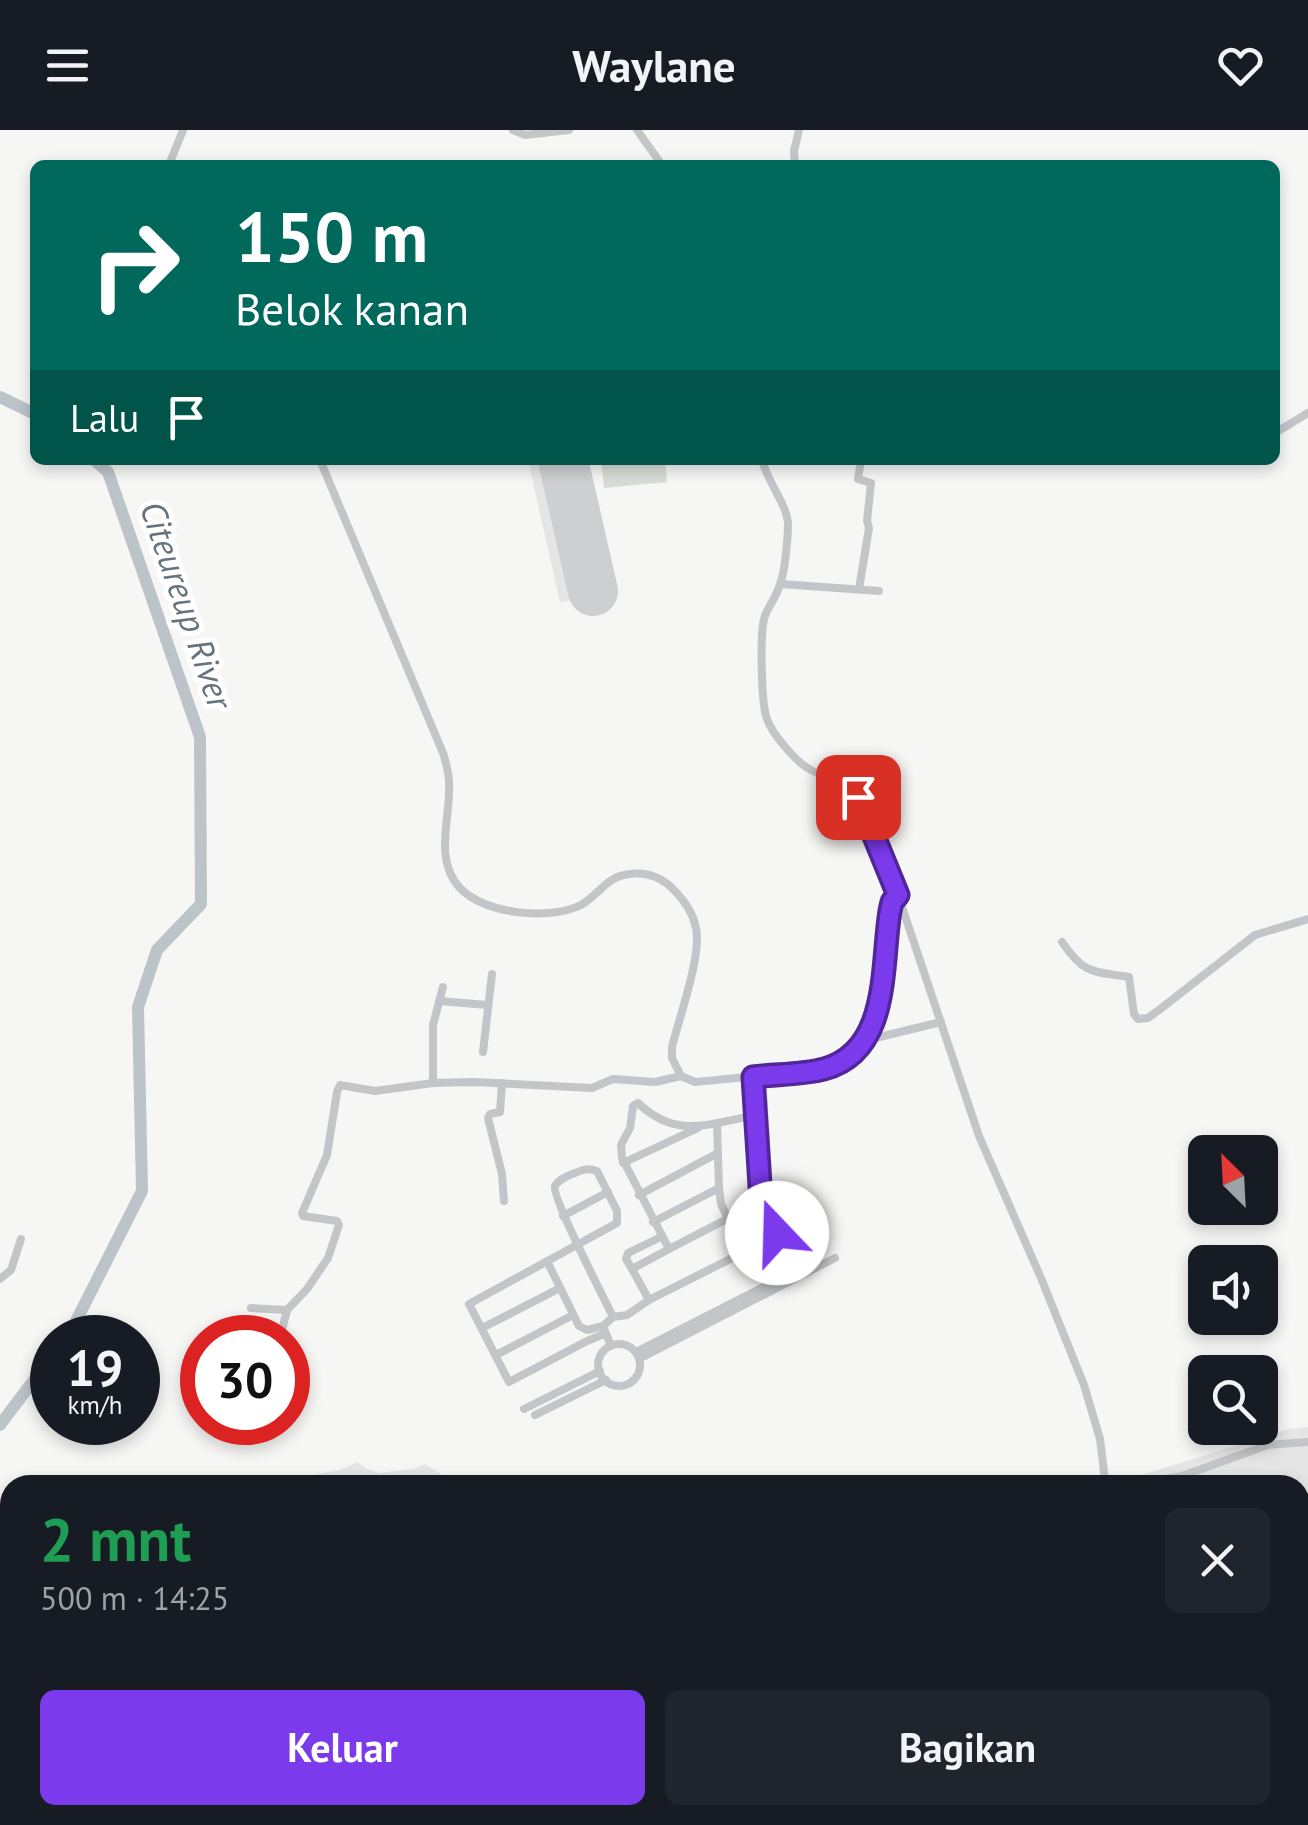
<!DOCTYPE html>
<html lang="id">
<meta charset="utf-8">
<style>
body{margin:0;font-family:"PT Sans",sans-serif;background:#20242c;color:#f1f3f6;height:100vh;display:flex;flex-direction:column;font-size:38px;white-space:nowrap}
*{box-sizing:border-box;margin:0}
p{font-size:32px;color:#9ea1a6}
.icon{flex:none;width:55px;height:55px;fill:none;stroke:currentColor;stroke-width:2;stroke-linecap:round;stroke-linejoin:round}
.map{position:relative;flex:1;overflow:hidden}
.sheet{position:absolute;left:0px;top:1345px;width:1310px;height:350px;display:flex;flex-direction:column;background:#171b24;border-radius:30px 30px 0 0;box-shadow:0 5px 15px #0003}
.sheet>*{flex:none}
.top-card{position:absolute;left:30px;top:30px;width:1250px;height:305px;border-radius:15px;box-shadow:0 5px 15px #0003;background:#00695c;color:#fff;overflow:hidden}
.needle{width:65px;rotate:336deg}
.buttons{position:absolute;left:1188px;top:1005px;display:grid;gap:20px}
.buttons a{display:grid;place-items:center;width:90px;height:90px;border-radius:15px;background:#171b24;box-shadow:0 5px 15px #0003;font-size:50px}
.speed{position:absolute;left:30px;top:1185px;display:flex;gap:20px;font-size:50px;font-weight:700;text-align:center}
.speed>*{display:grid;place-content:center;width:130px;height:130px;border-radius:50%;background:#171b24;box-shadow:0 5px 15px #0003;line-height:1}
.speed small{font-size:25px;font-weight:400}
.speed .limit{border:15px solid #d22;background:#fff;color:#111}
.pin{position:absolute;display:grid;place-items:center;width:85px;height:85px;color:#fff;margin:-42px;border-radius:20px;box-shadow:0 5px 15px #0006}
.me{position:absolute;width:110px;margin:-55px;rotate:339deg;stroke-linejoin:round;filter:drop-shadow(0 0 8px #0008)}
.turn{display:flex;align-items:center;gap:35px;height:210px;padding:0 40px;font-size:45px}
.turn .icon{width:130px;height:130px;stroke-width:2.5}
.turn b{display:block;font-size:70px;line-height:85px}
.then{display:flex;align-items:center;height:95px;padding:0 40px;background:#0003;gap:20px;font-size:38px}
.round{display:grid;place-items:center;flex:none;width:105px;height:105px;border-radius:15px;background:#20242c}
.overview{display:flex;align-items:center;justify-content:space-between;height:170px;padding:0 40px}
h1{font-size:60px;font-weight:700;line-height:75px;color:#1e9e55}
.action{display:flex;gap:20px;margin-top:auto;padding:20px 40px}
.action a{flex:1;height:115px;border-radius:15px;background:#7c3aed;color:#fff;font-size:40px;font-weight:700;line-height:115px;text-align:center}
.action a+a{background:#20242c;color:#f1f3f6}
header{display:flex;justify-content:space-between;align-items:center;height:130px;padding:0 40px;background:#171b24;font-size:45px;font-weight:700}
.map>svg:first-child{display:block}
.built{fill:#e4e5e4}
.green{fill:#d7ddd5}
.lines{fill:none;stroke-linecap:round;stroke-linejoin:round}
.stream{stroke:#bcc4c9;stroke-width:2.5}
.river{stroke:#bcc4c9;stroke-width:12}
.runway{stroke:#cdcfd0;stroke-width:50}
.minor{stroke:#c3c5c8;stroke-width:8}
.route-casing{stroke:#51269a;stroke-width:25}
.route{stroke:#7c3aed;stroke-width:18}
.labels{text-anchor:middle;stroke-width:10;stroke-linejoin:round;paint-order:stroke}
.water-label{font-size:35px;font-style:italic;fill:#65737d;stroke:#fff}
</style>
<header><svg class="icon" aria-label="menu" viewBox="0 0 24 24"><path d="M4 6h16M4 12h16M4 18h16"/></svg>Waylane<svg class="icon" aria-label="heart" viewBox="0 0 24 24"><path d="M12 20l-8-8c-3-5 5-10 8-4 3-6 11-1 8 4z"/></svg></header>
<div class="map">
<svg width="1308" height="1695" viewBox="0 0 1308 1695">
<rect width="100%" height="100%" fill="#f6f6f4"/>
<g class="built">
<path d="M528 330H585L609 465 560 472Z"/>
<path d="M1308 1297V1695H435L440 1685H1300V1355H1110L1289 1299Z"/>
<path d="M357 1332 367 1339 379 1343 413 1339 425 1334 458 1355H315L317 1344 340 1340Z"/>
</g>
<path class="green" d="M601 330H665L667 352 604 358Z"/>
<g class="lines">
<path class="stream" d="M1065 1685 1070 1695"/>
<g class="river">
<path d="M0 267 35 284"/>
<path d="M66 1208 72 1199 142 1061 138 877 157 820 201 774 200 607 108 342 94 330"/>
<path d="M0 1295 52 1226"/>
</g>
<path class="runway" d="M563 330 593 461"/>
<g class="minor">
<path d="M513 0 525 5 569 0"/>
<path d="M637 0 662 35"/>
<path d="M169 35 183 0"/>
<path d="M795 35 794 21 799 0"/>
<path d="M1275 303 1308 283"/>
<path d="M320 330 443 623C447 635 450 647 449 661 449 692 435 730 459 757 483 784 549 791 581 775 597 766 607 748 624 745 643 741 660 746 673 759 684 770 693 782 696 798 702 825 679 888 672 917V928L681 946 695 952C718 950 742 947 765 946 814 942 862 939 878 882 887 850 884 814 890 781L891 772 898 765"/>
<path d="M762 330C767 351 787 374 788 394 788 407 785 442 780 454 777 467 767 477 764 489 760 506 761 573 767 589 772 604 797 633 811 640 830 650 850 652 861 673L898 765 979 1006 1041 1148 1084 1255 1100 1309 1105 1350 1112 1355"/>
<path d="M781 454 879 461"/>
<path d="M859 459 869 398 867 391 871 353 858 349 861 330"/>
<path d="M1062 812C1085 846 1094 841 1129 847L1134 884 1138 889 1148 888 1159 880 1255 805 1308 789"/>
<path d="M439 871 487 875"/>
<path d="M863 911 941 892"/>
<path d="M483 922 492 844"/>
<path d="M433 953V895L443 857"/>
<path d="M502 953 500 982 490 984 488 988 502 1044 504 1071"/>
<path d="M623 1033 698 998"/>
<path d="M639 1065 718 1023"/>
<path d="M563 1086 608 1062"/>
<path d="M653 1092 719 1058"/>
<path d="M669 1119 727 1089"/>
<path d="M547 1131 579 1196 587 1200 603 1196"/>
<path d="M632 1139 626 1129 628 1123 661 1107"/>
<path d="M804 1144 835 1128"/>
<path d="M0 1149 11 1140 21 1109"/>
<path d="M649 1170 632 1139 669 1119 622 1028 621 1015 630 998 633 976 638 973C679 1012 712 991 760 985"/>
<path d="M251 1178 287 1180"/>
<path d="M482 1198 560 1158"/>
<path d="M604 1204 587 1211 509 1252 469 1174 617 1093V1081L597 1041C588 1038 584 1039 575 1043 569 1045 558 1050 555 1056 551 1066 605 1170 613 1187"/>
<path d="M280 1208 287 1180 307 1159 328 1128 339 1095 337 1091 303 1086 302 1083 327 1025 337 962 340 955 375 961 433 953 473 952 592 958 613 949 655 952 681 946"/>
<circle cx="619" cy="1235" r="21"/>
<path d="M611 1216 603 1196 613 1187 627 1185 649 1170 744 1122 721 1074 719 1058 717 994"/>
<path d="M636 1222 787 1145 794 1138 761 1071 753 947"/>
<path d="M496 1225 573 1185"/>
<path d="M639 1229 804 1144V1136L777 1085 769 1062 762 946"/>
<path d="M524 1279 600 1241"/>
<path d="M535 1285 606 1250"/>
<path d="M1133 1355 1182 1346 1268 1315 1308 1312"/>
<path d="M280 1685V1695"/>
<path d="M593 1685 598 1695"/>
<path d="M606 1685 611 1695"/>
<path d="M320 1695V1685"/>
<path d="M424 1695 431 1685"/>
<path d="M449 1695 453 1685"/>
<path d="M468 1695 473 1685"/>
</g>
</g>
<g class="lines">
<defs>
<path id="route" d="M777 1103 761 1071 753 947C776 944 801 945 824 939 891 921 881 834 890 781L892 772 898 765 858 667"/>
</defs>
<use href="#route" class="route-casing"/>
<use href="#route" class="route"/>
</g>
<g class="labels">
<g class="water-label">
<text transform="translate(186 475) rotate(71)" y="12">Citeureup River</text>
</g>
</g>
</svg>
<div class="buttons">
<a><svg class="needle" viewBox="-14 -14 28 28"><path d="M0-13l5 13h-10z" fill="#e53935"/><path d="M0 13l5-13h-10z" fill="#9ea1a6"/></svg></a>
<a><svg class="icon" aria-label="sound" viewBox="0 0 24 24"><path d="M4 9h4l5-4v14l-5-4H4zM17 9q2 3 0 6"/></svg></a>
<a><svg class="icon" aria-label="search" viewBox="0 0 24 24"><circle cx="10" cy="10" r="6"/><path d="M15 15l6 6"/></svg></a>
</div>
<div class="speed"><div>19<small>km/h</small></div><div class="limit">30</div></div>
<div class="pin" style="left:858px;top:667px;background:#d93025"><svg class="icon" aria-label="arrive" viewBox="0 0 24 24"><path d="M6 21V4h12l-3 4 3 4H6"/></svg></div>
<svg class="me" style="left:777px;top:1103px" viewBox="-20 -20 40 40"><circle r="19" fill="#fff"/><path d="M0-13L10 11 0 6-10 11z" fill="#7c3aed"/></svg>
<div class="top-card">
<div class="turn"><svg class="icon" aria-label="right" viewBox="0 0 24 24"><path d="M7 20v-9h11M14 6l5 5-5 5"/></svg><div><b>150 m</b>Belok kanan</div></div>
<div class="then">Lalu<svg class="icon" aria-label="arrive" viewBox="0 0 24 24"><path d="M6 21V4h12l-3 4 3 4H6"/></svg></div>
</div>
<section class="sheet">
<div class="overview"><div><h1>2 mnt</h1><p>500 m · 14:25</p></div><a class="round"><svg class="icon" aria-label="close" viewBox="0 0 24 24"><path d="M6 6l12 12M18 6L6 18"/></svg></a></div>
<div class="action"><a>Keluar</a><a>Bagikan</a></div>
</section>
</div>
